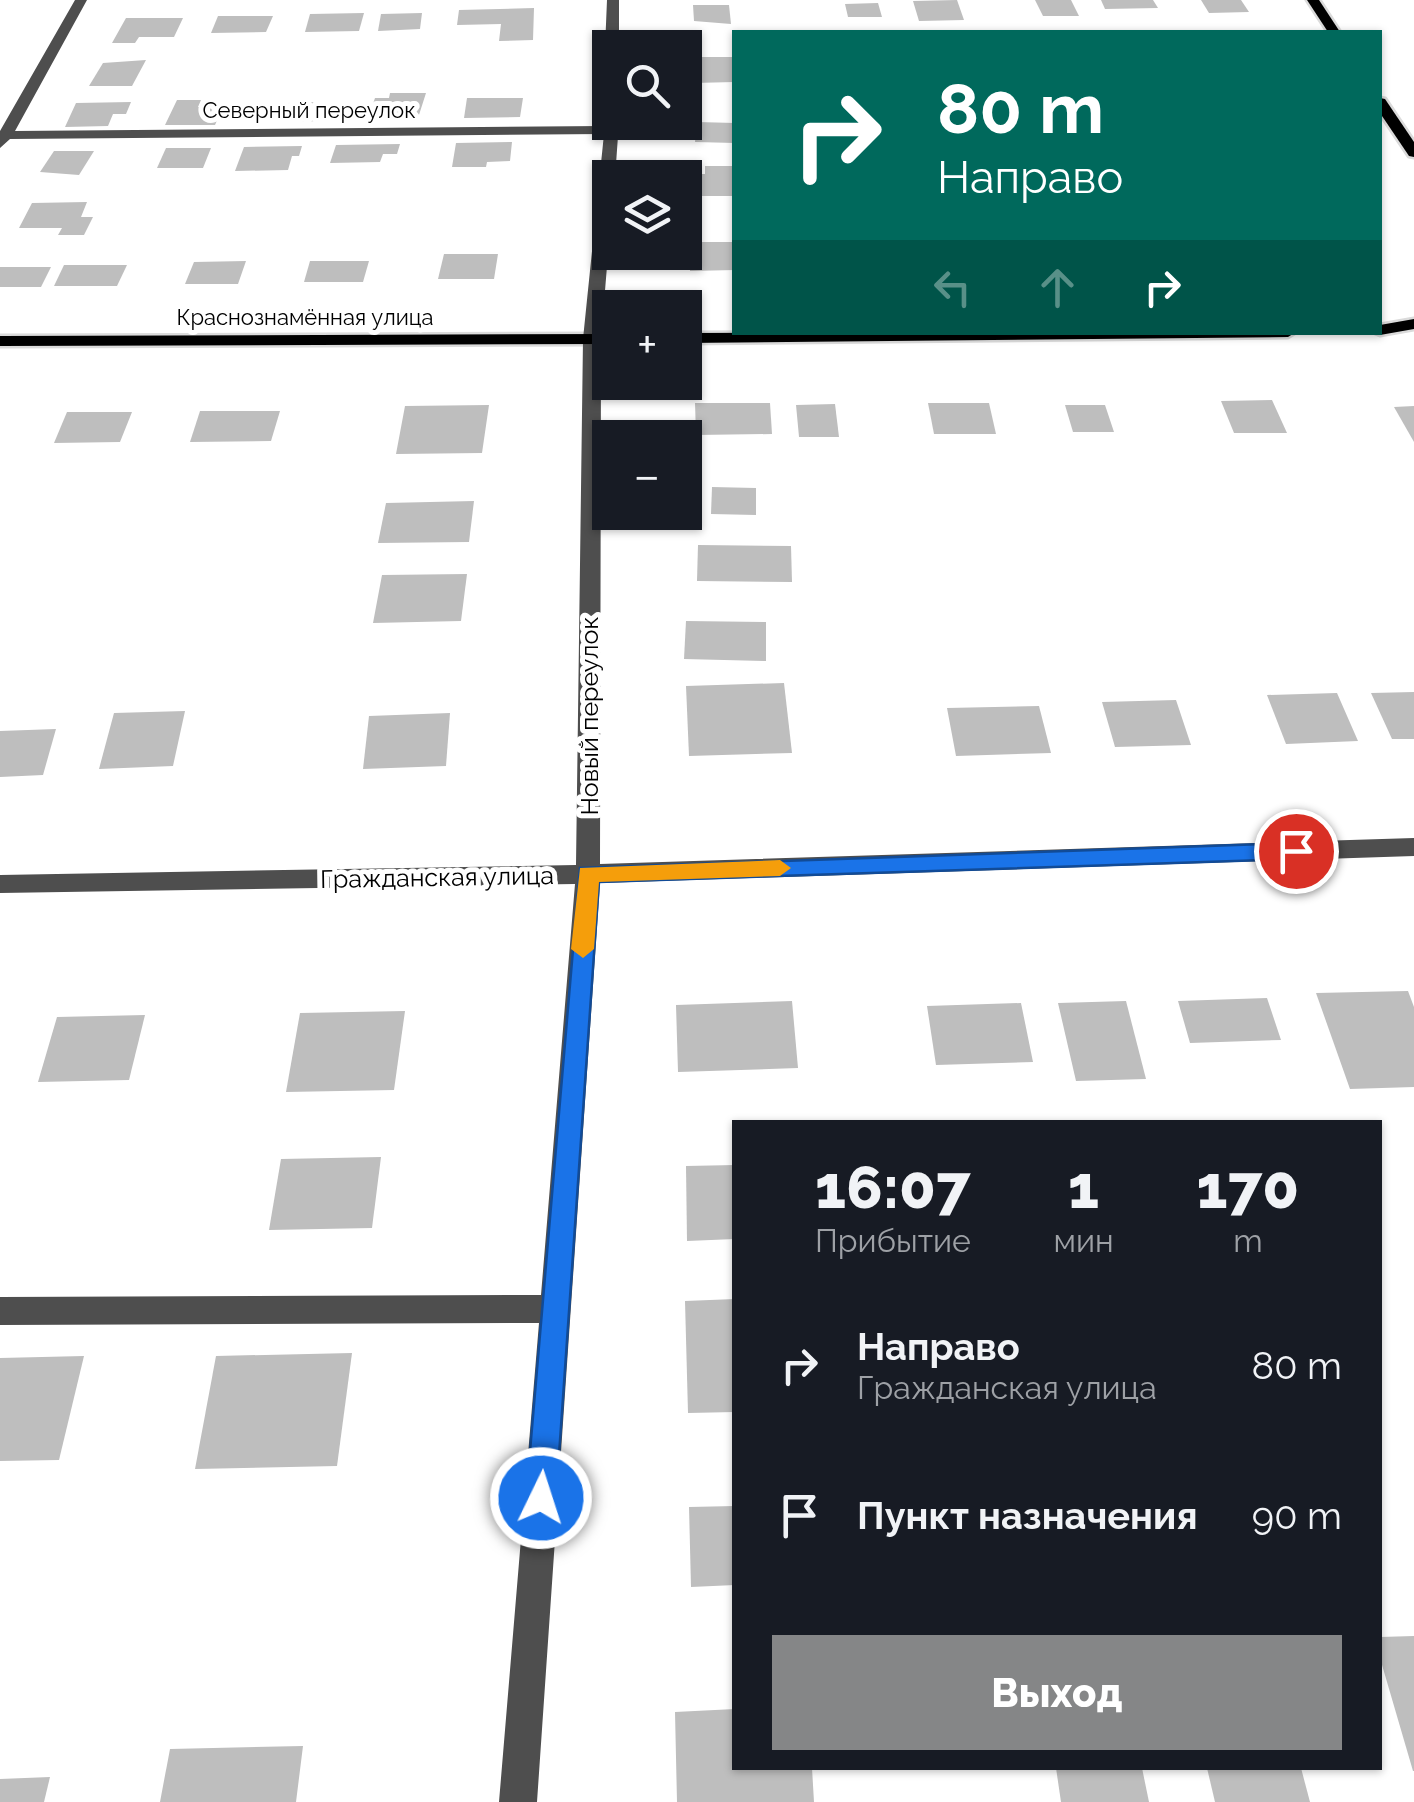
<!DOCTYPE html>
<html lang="ru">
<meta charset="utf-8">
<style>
body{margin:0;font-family:Raleway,sans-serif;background:#20242c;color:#f1f3f6;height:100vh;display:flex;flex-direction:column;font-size:38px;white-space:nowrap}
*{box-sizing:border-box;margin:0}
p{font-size:32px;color:#9ea1a6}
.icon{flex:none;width:55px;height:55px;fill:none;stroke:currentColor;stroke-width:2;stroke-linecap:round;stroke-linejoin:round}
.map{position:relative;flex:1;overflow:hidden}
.panel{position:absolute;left:732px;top:1120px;width:650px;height:650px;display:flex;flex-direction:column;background:#171b24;border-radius:0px;box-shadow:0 2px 8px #0004}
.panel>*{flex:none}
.banner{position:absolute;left:732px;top:30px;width:650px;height:305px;border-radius:0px;box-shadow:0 2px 8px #0004;background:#00695c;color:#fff;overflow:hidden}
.buttons{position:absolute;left:592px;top:30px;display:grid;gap:20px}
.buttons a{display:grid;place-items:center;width:110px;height:110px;border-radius:0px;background:#171b24;box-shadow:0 2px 8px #0004;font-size:50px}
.pin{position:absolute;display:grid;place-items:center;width:85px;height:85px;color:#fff;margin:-42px;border:5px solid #fff;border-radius:50%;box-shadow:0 2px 10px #0007}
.me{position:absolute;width:110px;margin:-55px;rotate:4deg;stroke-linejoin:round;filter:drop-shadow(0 0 8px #0008)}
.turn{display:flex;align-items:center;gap:35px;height:210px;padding:0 40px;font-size:45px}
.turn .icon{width:130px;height:130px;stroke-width:2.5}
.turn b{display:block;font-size:70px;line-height:85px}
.lanes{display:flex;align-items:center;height:95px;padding:0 40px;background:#0003;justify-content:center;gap:50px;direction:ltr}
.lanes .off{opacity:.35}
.eta{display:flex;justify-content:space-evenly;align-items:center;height:170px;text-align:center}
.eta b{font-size:60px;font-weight:800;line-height:70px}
.button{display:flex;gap:20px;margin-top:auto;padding:20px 40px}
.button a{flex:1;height:115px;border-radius:0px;background:#858687;color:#fff;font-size:40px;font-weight:800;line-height:115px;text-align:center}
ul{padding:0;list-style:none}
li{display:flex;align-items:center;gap:30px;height:150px;padding:0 40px}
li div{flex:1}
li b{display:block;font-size:38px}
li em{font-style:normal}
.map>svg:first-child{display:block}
.building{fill:#bebebe}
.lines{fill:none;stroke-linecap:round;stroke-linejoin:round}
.major-casing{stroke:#dbdbdb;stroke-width:5}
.minor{fill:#4e4e4e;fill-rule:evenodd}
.major{fill:#000;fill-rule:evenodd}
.route{fill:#1a73e8;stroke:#114b97;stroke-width:2.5}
.slow{fill:#f59e0b}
.labels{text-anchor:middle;stroke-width:10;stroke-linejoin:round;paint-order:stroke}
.far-street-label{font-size:22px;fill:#000;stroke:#fff}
.street-label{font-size:25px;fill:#000;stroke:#fff}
</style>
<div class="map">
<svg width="1414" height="1802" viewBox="0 0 1414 1802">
<rect width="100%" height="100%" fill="#fff"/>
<g class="building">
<path d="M957 0 964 20 919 21 913 1Z"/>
<path d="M1035 0H1071L1079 16H1043Z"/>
<path d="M1101 0H1153L1158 8 1105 9Z"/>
<path d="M1201 0H1241L1249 12 1209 13Z"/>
<path d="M878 3 882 17H848L845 4Z"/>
<path d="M693 5H729L731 24 694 21Z"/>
<path d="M534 8 533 40 499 41 501 24 457 25 459 10Z"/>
<path d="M364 13 359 31 305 32 310 14Z"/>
<path d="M422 13 420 29 378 31 381 14Z"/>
<path d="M218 16H273L266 32 211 33Z"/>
<path d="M126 18H183L174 37H139L135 43H112Z"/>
<path d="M692 57H735V82L693 83Z"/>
<path d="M146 60 132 86H89L103 63Z"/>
<path d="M390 93H426L418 118H368L375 98H389Z"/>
<path d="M467 98H523L520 117 464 118Z"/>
<path d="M177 100H201L198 107H237L233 116H219L215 125H165Z"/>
<path d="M131 102 126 114H113L108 126 65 127 76 103Z"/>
<path d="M318 102 316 107H328L324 121 283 122 288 103Z"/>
<path d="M697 122 735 123V143L695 142Z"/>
<path d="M512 142 510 161 487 162 486 167H452L456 143Z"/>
<path d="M400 144 397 154H383L380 162 330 163 336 145Z"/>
<path d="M302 146 299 156H292L288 170 235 171 244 147Z"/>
<path d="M166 148H211L203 168H157Z"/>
<path d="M54 151H94L79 175 40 172Z"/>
<path d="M705 166H735V196H691L690 174H705Z"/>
<path d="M87 202 81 217H93L84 235H58L62 228H19L32 203Z"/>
<path d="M690 242H735V270L690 271Z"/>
<path d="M444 254H498L494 279H438Z"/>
<path d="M246 261 238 284H185L194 262Z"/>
<path d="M310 261H369L363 282H304Z"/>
<path d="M64 265H127L117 286H54Z"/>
<path d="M0 267H51L41 287H0Z"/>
<path d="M1272 400 1287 433H1234L1221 401Z"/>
<path d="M695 403H770L772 434 696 435Z"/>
<path d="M928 403H989L996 434H934Z"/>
<path d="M835 404 839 437H799L796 405Z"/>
<path d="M489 405 482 453 396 454 405 406Z"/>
<path d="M1065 405H1105L1114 432H1073Z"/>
<path d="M1414 406V442L1394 407Z"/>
<path d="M200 411H280L271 441 190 442Z"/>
<path d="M67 412H132L120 442 54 443Z"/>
<path d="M712 487 756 488V515L711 514Z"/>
<path d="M474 501 469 542 378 543 386 503Z"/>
<path d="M698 545 791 546 792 582 697 581Z"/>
<path d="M467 574 461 621 373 623 382 575Z"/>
<path d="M686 621 766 622V661L684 659Z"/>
<path d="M784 683 792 753 689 756 686 686Z"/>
<path d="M1414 692V739H1392L1371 693Z"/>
<path d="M1337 693 1358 741 1286 744 1267 695Z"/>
<path d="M1176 700 1191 745 1115 747 1102 702Z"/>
<path d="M1039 706 1051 753 956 756 947 708Z"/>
<path d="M185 711 173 766 99 769 114 713Z"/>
<path d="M450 713 446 766 363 769 369 716Z"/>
<path d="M56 729 43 775 0 777V731Z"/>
<path d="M1408 991 1414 1007V1087L1350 1089 1316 993Z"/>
<path d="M1267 998 1281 1040 1190 1043 1178 1001Z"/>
<path d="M792 1001 798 1068 678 1072 676 1005Z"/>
<path d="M1126 1001 1146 1079 1076 1081 1058 1003Z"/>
<path d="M1021 1003 1033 1062 936 1065 927 1006Z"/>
<path d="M405 1011 394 1090 286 1092 300 1013Z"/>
<path d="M145 1015 129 1080 38 1082 57 1017Z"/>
<path d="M381 1157 372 1228 269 1230 281 1159Z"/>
<path d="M735 1165V1239L687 1241 686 1166Z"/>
<path d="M735 1299V1412L688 1413 685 1301Z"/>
<path d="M352 1353 337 1466 195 1469 216 1356Z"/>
<path d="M84 1356 59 1460 0 1461V1358Z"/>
<path d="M735 1506V1585L691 1587 689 1507Z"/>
<path d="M1414 1636V1771H1413L1380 1658V1637Z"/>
<path d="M735 1709V1768H812L814 1802H677L675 1712Z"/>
<path d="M303 1746 296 1802H160L170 1749Z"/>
<path d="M1056 1768H1142L1149 1802H1061Z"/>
<path d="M1207 1768H1301L1310 1802H1215Z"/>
<path d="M50 1777 44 1802H0V1779Z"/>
</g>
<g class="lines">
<defs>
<g id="major">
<path d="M1307 0H1319L1340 32H1328Z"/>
<path d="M1380 98 1385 99 1414 142V157L1409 156 1380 113Z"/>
<path d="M1414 319V329L1380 335 1373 332H1380V325Z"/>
<path d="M1296 332 1288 337 685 343V333Z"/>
<path d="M610 334V344L0 346V336Z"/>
</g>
</defs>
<use href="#major" class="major-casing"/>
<g class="minor">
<path d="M75 0H87L15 131 604 126 610 118V122H619L615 178H610V230L601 339 600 864 1414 838V856L600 883 537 1802H499L539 1323 0 1325V1297L541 1295 575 884 0 893V875L576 865 583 339 604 134 10 139 0 148V131Z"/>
<path d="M607 0H619V48H610V52L605 48Z"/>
</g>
<use href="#major" class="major"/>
</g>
<path class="route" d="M1296 843 1307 851 1296 859 599 882 556 1498 552 1509 541 1514 531 1509 526 1498 580 868Z"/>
<path class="slow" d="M780 860 791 868 780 876 599 882 594 949 583 958 571 949 580 868Z"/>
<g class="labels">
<g class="far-street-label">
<text x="309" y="118">Северный переулок</text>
<text x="305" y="325">Краснознамённая улица</text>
</g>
<g class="street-label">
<text transform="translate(589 716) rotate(-90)" y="9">Новый переулок</text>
<text transform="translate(437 877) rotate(-1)" y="9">Гражданская улица</text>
</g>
</g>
</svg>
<div class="buttons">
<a><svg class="icon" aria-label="search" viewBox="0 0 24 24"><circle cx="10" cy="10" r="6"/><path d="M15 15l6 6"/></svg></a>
<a><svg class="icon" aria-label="layers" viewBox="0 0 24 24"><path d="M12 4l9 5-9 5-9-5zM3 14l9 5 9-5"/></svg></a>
<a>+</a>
<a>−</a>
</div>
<div class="pin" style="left:1296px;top:851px;background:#d93025"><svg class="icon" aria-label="arrive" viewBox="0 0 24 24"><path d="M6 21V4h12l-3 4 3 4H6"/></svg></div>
<svg class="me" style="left:541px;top:1498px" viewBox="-20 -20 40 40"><circle r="17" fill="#1a73e8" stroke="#fff" stroke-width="3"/><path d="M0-11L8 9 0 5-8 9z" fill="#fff"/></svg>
<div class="banner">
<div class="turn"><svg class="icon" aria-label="right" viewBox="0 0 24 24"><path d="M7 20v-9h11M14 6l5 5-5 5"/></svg><div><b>80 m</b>Направо</div></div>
<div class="lanes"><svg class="icon off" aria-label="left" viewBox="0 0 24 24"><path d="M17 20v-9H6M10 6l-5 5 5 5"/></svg><svg class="icon off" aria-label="ahead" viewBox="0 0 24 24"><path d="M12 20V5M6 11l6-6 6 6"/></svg><svg class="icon" aria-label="right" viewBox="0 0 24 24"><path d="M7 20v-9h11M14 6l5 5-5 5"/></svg></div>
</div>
<section class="panel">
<div class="eta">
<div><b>16:07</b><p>Прибытие</p></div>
<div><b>1</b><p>мин</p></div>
<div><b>170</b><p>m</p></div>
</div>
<ul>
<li><svg class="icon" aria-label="right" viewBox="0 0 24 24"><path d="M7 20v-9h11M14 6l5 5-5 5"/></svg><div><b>Направо</b><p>Гражданская улица</p></div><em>80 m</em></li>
<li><svg class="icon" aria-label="arrive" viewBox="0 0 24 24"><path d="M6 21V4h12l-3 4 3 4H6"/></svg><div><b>Пункт назначения</b></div><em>90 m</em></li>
</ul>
<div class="button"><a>Выход</a></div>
</section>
</div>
